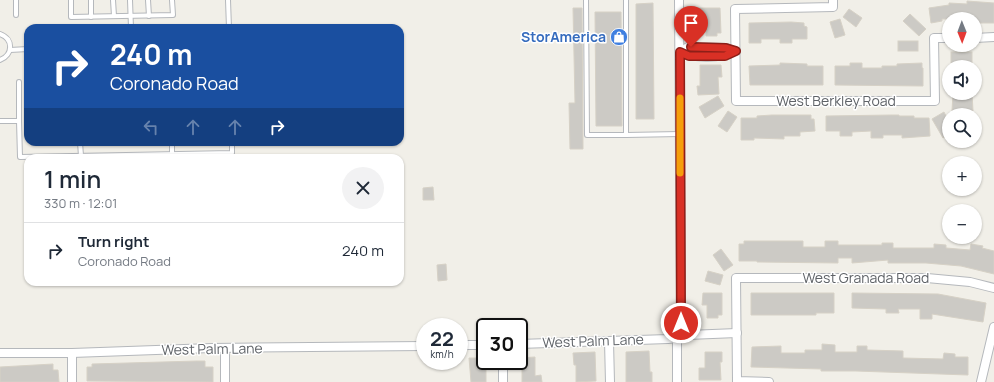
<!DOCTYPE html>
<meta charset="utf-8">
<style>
body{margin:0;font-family:Manrope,sans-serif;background:#f2f2f3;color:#1f2937;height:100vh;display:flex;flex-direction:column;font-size:15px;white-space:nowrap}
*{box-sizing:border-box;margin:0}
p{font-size:13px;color:#747a83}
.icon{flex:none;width:22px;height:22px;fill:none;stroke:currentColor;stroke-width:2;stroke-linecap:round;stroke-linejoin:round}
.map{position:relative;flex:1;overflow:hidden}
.panel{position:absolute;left:24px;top:154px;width:380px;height:132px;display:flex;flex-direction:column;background:#fff;border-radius:12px;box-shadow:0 1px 3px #0004}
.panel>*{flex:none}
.guide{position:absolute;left:24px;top:24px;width:380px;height:122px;border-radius:12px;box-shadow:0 1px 3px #0004;background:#1a4fa0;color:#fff;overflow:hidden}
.needle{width:26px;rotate:179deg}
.buttons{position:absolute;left:942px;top:12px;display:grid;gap:8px}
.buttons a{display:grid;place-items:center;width:40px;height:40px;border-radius:50%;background:#fff;box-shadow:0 1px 3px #0004;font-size:20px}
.speed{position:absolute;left:416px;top:318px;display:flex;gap:8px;font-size:20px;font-weight:700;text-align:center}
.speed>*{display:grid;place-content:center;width:52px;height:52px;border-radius:50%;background:#fff;box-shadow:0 1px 3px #0004;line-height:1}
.speed small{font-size:10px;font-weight:400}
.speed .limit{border:2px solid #111;border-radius:6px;background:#fff;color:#111}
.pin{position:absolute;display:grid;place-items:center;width:34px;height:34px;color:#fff;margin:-41px -17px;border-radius:50% 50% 50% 0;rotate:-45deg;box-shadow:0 0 4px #0007}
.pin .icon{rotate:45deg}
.me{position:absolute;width:44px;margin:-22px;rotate:0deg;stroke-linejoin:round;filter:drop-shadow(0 0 3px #0008)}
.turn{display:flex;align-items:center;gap:14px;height:84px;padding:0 20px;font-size:18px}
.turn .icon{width:52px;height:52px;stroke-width:2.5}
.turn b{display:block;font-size:28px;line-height:34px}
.lanes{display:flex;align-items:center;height:38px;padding:0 20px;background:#0003;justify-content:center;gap:20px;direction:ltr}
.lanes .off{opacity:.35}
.round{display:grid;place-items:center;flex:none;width:42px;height:42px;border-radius:21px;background:#f2f2f3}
.summary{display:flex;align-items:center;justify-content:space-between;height:68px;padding:0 20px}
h1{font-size:24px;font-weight:600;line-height:30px}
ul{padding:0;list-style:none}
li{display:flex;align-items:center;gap:12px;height:56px;padding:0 20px;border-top:1px solid #e0e1e3}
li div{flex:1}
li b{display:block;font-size:15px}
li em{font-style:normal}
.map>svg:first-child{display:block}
.building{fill:#cccac5;stroke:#d6d1c6}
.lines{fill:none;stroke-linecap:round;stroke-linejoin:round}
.service-casing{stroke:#b5b8bc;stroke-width:6}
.minor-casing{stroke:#b5b8bc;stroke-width:10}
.service{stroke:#fff;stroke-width:4}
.minor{stroke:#fff;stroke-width:8}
.route-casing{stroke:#8d1f18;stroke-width:10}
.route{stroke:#d93025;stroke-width:7}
.slow{stroke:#f59e0b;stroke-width:7}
.labels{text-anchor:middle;stroke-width:3;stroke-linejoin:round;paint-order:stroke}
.shop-label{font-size:14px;font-weight:bold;fill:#366cbe;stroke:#fff;text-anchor:end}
.street-label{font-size:14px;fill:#5f6368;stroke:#fff}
</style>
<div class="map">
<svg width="994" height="382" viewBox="0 0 994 382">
<rect width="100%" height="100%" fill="#f1efe8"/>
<g class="building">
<path d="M967 1 994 3V23H975V19H942V21L931 23 929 8 949 5V3L967 4Z"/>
<path d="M653 3 654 119H636V4Z"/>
<path d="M573 8H582L583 149H570L569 103H575Z"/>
<path d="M698 8H720L721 33H717V36H706V21H698Z"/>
<path d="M849 9 862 18 856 27 843 17Z"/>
<path d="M595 12H621L622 126H596Z"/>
<path d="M910 14 926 29 919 36 903 21Z"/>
<path d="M840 19 845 35 835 38 830 22Z"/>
<path d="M791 22 804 23V26L807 27V39H792V43H780V39H761V43H749V23Z"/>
<rect x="898" y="41" width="20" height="10"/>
<rect x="951" y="52" width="21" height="15"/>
<path d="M780 63 807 64V66H823V85H750L749 66 780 65Z"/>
<path d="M850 63H862V68H882V66H897V64L922 63V68H923V86L835 85V66H850Z"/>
<path d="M700 65H721L722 77H718L719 94 698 95 697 86H700Z"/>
<path d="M953 93H972L973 111H952Z"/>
<path d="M718 96 724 106 705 118 699 107Z"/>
<path d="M728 111 737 117 727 132 718 126Z"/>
<path d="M944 112 949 122V134L943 138 932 119Z"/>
<path d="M772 115H811V119H814L815 131 800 132V136H784V139L754 138V140H741V118H757V116Z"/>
<path d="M892 115H899V116H914V118H929L930 136 902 138V135H883V138H871V131L852 132V136H840V131H826V116Z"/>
<path d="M433 187 434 200H423V188Z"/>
<path d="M744 241H803V247H825V241H838V245H882V243H893V248H934V244L946 245V248L970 250 971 244 983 246 982 248 994 251V274L961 266 926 263H888V260L852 263V258H838V263L757 262V261H739V244H744Z"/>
<path d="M721 249 733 265 724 271 713 255Z"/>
<path d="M446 264 447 280 438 281 437 265Z"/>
<path d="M708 271 723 275 720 285 705 281Z"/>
<path d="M703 293H722V315H718V318H707V305H702Z"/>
<path d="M751 293H834V313H816V315H751Z"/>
<path d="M852 293 938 294 986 303 983 322 932 314V319H920V309H898L899 313H886V309L852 308Z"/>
<path d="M822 344 835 345V352H857V346H867V350L903 351V358L943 359 944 353 955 354V357H968V375L856 371H821V369L751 367 752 347 781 346V353H805V350H822Z"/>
<path d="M649 351 650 372H652V382H626V352Z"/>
<path d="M595 352 596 381 576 382V365H574L573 353Z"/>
<path d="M705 352H722V362H720L721 380H699V368H705Z"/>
<path d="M535 357V376L541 375 542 382H522V368H519V358Z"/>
<path d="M469 358H485V361H489V369H486V382H471Z"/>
<path d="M197 361H205V367H213V382L87 381V367H92V364Z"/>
<path d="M53 364V370H58L59 382H0V367Z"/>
</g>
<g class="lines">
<defs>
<g id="service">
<path d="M16 0V15"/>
<path d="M71 0V17L173 15 172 0"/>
<path d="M91 0V17"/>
<path d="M113 0 114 16"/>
<path d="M130 0 131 28"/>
<path d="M148 0 149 16"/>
<path d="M228 0 229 28"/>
<path d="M586 0 587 135H626V0"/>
<path d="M0 34C14 39 13 55 0 60"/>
<path d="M10 50 28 49"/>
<path d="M0 121H19L20 157 232 153V142"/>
<path d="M19 121V82"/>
<path d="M626 135 680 134"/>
<path d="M80 142 81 156"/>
<path d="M172 142V154"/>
</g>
<g id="minor">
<path d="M833 0V7L735 9 736 101H935L934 38H949"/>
<path d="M975 38 994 37"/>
<path d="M680 52 688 47H691L726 48 736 51"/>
<path d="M680 52C696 59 720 58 736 51"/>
<path d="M609 341 610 382"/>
<path d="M519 344 668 339 677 338 688 335 737 333"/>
<path d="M459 345H485"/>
<path d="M225 349V382"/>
<path d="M0 353H72L212 348 425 346"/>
<path d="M72 353V382"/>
<path d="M503 361V382"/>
<path d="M677 382V338L681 323 679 0"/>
<path d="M769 382 737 381 736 278H927L970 282 994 288"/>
<path d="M981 382 994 327"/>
</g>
</defs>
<use href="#service" class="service-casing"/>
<use href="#minor" class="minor-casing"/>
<use href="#service" class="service"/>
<use href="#minor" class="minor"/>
</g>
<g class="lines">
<defs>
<path id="route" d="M681 323 680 52 689 56H725L736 51 726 48 691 47"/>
</defs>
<use href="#route" class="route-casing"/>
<use href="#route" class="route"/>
<path class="slow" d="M680 98V173"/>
</g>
<defs>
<symbol id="shop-disc" viewBox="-11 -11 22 22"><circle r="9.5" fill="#3f7fe0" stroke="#fff"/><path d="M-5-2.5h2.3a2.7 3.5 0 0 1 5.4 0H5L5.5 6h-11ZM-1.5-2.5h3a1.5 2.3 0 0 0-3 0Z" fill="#fff"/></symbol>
</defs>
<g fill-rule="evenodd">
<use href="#shop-disc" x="609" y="27" width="20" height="20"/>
</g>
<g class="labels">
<g class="shop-label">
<text x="606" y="42">StorAmerica</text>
</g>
<g class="street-label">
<text x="836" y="106">West Berkley Road</text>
<text x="866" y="283">West Granada Road</text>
<text transform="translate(593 341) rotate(-2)" y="5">West Palm Lane</text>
<text transform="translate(212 349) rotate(-1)" y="5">West Palm Lane</text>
</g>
</g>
</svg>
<div class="buttons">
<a><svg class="needle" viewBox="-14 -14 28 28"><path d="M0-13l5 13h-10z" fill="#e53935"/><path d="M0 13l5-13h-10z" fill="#747a83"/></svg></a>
<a><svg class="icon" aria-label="sound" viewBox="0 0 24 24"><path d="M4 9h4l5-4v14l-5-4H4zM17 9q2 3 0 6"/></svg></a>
<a><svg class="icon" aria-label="search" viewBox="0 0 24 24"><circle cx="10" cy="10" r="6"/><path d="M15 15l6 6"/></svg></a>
<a>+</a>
<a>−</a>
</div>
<div class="speed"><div>22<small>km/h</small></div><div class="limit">30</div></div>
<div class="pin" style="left:691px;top:47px;background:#d93025"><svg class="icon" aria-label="arrive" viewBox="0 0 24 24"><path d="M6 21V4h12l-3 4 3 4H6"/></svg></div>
<svg class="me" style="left:681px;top:323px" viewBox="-20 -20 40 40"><circle r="17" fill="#d93025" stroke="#fff" stroke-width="3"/><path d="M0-11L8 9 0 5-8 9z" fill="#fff"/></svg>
<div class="guide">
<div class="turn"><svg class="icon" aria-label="right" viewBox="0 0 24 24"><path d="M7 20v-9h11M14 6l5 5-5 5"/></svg><div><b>240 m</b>Coronado Road</div></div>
<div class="lanes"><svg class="icon off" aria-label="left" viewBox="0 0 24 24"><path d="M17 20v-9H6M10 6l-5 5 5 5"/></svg><svg class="icon off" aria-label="ahead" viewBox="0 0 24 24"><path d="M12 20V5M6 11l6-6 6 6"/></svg><svg class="icon off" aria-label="ahead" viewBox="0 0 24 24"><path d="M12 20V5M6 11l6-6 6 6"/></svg><svg class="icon" aria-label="right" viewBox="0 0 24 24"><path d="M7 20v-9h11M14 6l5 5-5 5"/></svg></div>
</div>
<section class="panel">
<div class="summary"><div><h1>1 min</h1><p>330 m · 12:01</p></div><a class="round"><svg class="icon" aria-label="close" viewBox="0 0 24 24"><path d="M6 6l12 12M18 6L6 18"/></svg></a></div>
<ul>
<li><svg class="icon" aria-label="right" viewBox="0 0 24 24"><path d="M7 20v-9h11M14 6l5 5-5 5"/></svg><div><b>Turn right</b><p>Coronado Road</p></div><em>240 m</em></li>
</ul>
</section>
</div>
